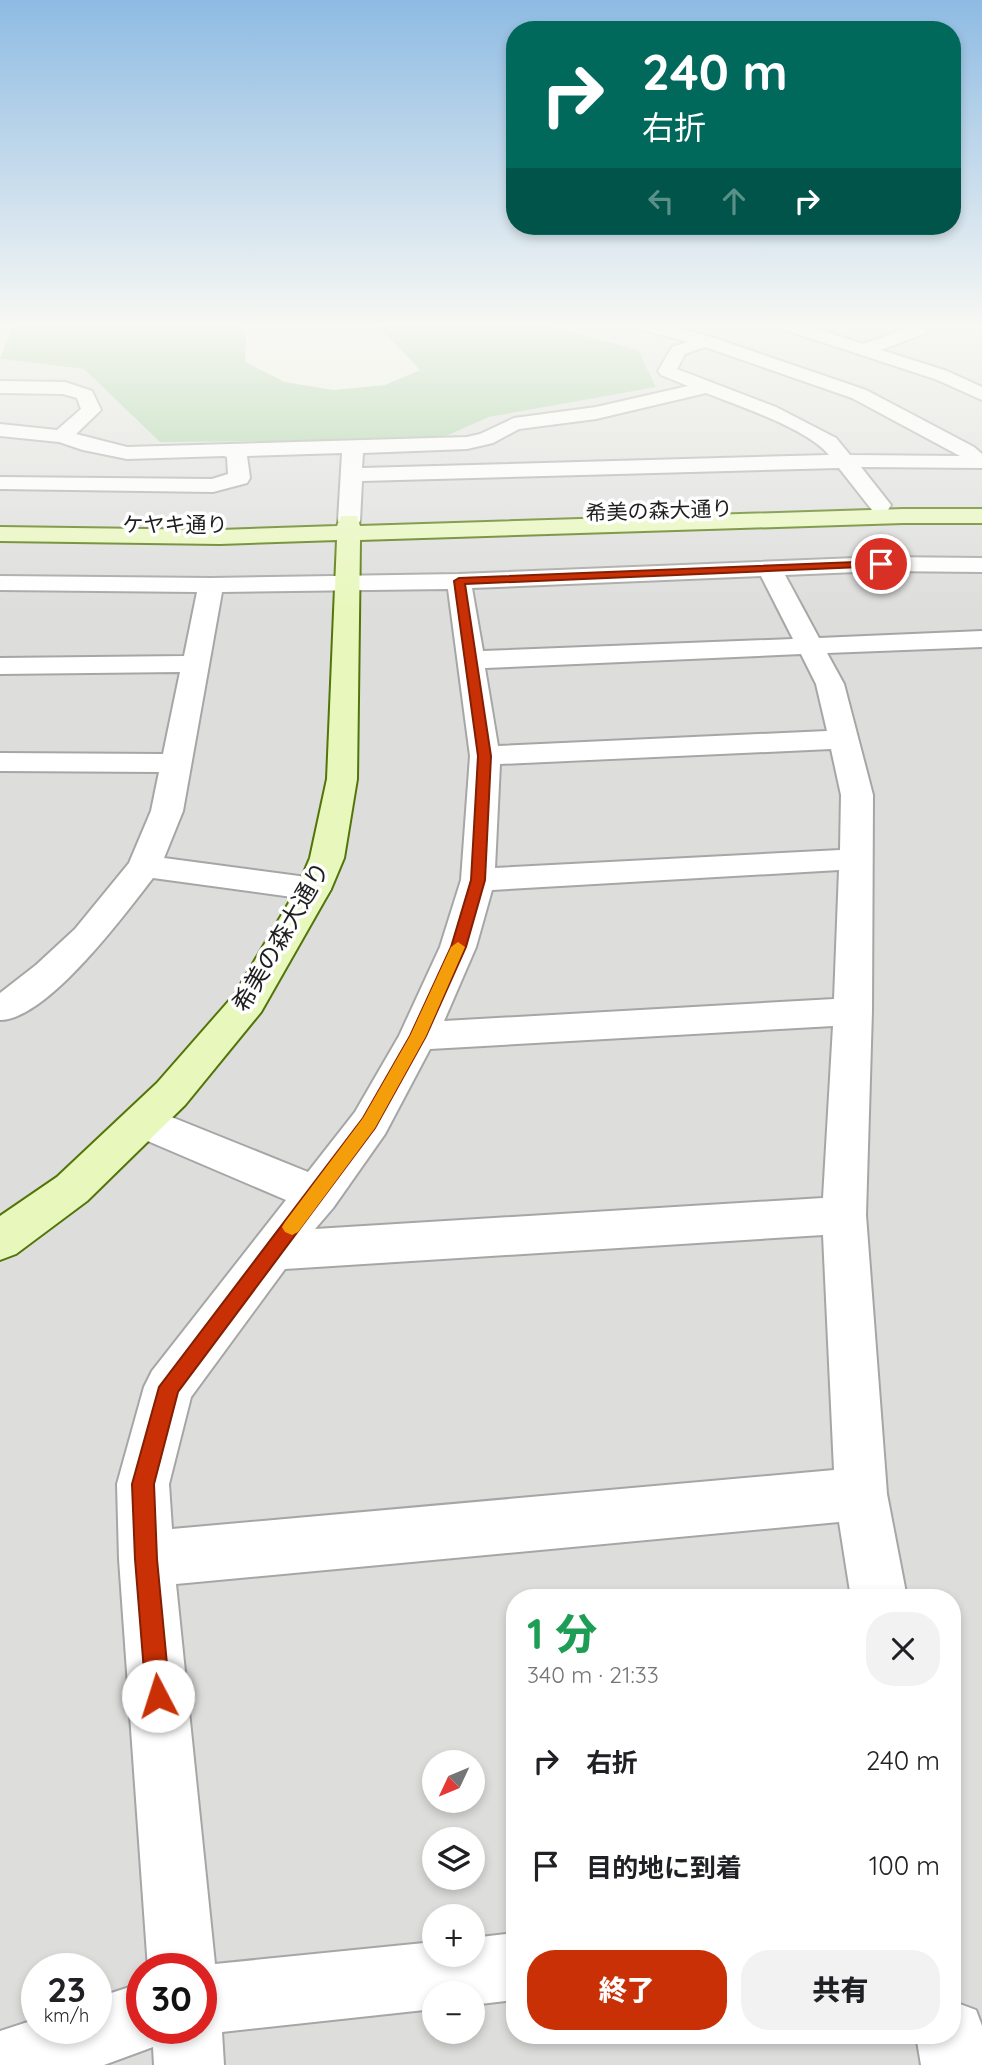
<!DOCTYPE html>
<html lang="ja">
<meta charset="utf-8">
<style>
body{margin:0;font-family:Quicksand,"Noto Sans JP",sans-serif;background:#f2f2f2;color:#202124;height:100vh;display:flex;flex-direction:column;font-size:26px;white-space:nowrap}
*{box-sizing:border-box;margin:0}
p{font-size:23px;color:#757577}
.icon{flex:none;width:38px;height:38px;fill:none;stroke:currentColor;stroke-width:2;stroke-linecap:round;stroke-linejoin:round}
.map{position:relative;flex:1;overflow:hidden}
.side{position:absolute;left:506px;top:1589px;width:455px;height:455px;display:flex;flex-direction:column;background:#fff;border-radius:28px;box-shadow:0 4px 10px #0003}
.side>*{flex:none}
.hud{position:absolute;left:506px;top:21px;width:455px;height:214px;border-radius:28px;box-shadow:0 4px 10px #0003;background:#00695c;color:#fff;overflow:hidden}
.needle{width:46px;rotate:226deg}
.buttons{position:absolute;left:422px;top:1750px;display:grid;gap:14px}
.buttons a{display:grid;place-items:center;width:63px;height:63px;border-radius:50%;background:#fff;box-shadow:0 4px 10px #0003;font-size:35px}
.speed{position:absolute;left:21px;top:1953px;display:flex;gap:14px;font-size:35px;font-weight:700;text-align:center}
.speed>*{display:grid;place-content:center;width:91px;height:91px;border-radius:50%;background:#fff;box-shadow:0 4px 10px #0003;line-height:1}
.speed small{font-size:18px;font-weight:400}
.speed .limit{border:10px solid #d22;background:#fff;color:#111}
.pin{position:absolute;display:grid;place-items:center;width:60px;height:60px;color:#fff;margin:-30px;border:4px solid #fff;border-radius:50%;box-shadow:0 2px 7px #0007}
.me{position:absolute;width:77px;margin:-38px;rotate:355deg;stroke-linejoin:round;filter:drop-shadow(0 0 5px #0008)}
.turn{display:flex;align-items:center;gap:24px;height:147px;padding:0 21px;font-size:32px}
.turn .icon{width:91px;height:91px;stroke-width:2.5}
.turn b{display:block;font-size:49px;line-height:60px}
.lanes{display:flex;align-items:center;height:66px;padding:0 21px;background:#0003;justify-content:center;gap:35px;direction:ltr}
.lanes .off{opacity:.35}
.round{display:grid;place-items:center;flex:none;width:74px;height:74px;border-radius:28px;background:#f2f2f2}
.overview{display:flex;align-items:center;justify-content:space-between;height:119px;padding:0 21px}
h1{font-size:42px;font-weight:800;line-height:52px;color:#1e9e55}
.button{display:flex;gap:14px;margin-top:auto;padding:14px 21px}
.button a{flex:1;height:80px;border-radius:28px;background:#ca3005;color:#fff;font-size:28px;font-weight:800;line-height:80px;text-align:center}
.button a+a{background:#f2f2f2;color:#202124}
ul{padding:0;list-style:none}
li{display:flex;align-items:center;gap:21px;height:105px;padding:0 21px}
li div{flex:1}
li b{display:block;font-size:26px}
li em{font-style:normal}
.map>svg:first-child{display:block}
.residential{fill:#dddddc;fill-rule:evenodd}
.forest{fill:#a0ce9c}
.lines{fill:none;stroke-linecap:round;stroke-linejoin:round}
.street-casing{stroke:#a6a6a6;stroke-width:4}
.secondary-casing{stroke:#527508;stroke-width:4}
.street{fill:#fff;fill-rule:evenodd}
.secondary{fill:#e8f8bc;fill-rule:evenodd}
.route{fill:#ca3005;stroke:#831f03;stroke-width:2}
.slow{fill:#f59e0b}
.labels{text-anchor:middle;stroke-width:7;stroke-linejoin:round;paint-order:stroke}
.far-street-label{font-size:21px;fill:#1f1f1f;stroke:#fff}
.street-label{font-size:24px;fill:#1f1f1f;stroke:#fff}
</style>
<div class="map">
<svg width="982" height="2065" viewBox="0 0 982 2065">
<rect width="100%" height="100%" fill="#f0efe6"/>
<path class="residential" d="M541 324H982V2065H0V359L84 369 160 442 437 440 489 417 656 386 638 350ZM514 1598H952V2035H514ZM434 1762H472V1801H434ZM434 1839H472V1878H434ZM434 1916H472V1955H434ZM37 1969H96V2028H37ZM142 1969H201V2028H142ZM434 1993H472V2032H434Z"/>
<path class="forest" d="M13 324H239L246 336 245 362 285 382 333 390 385 385 420 370 376 324H541L638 350 656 387 489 417 437 440 160 442 84 369 0 359Z"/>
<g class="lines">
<defs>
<g id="street">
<path d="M635 324H663L711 337 866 390 974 447 982 454V468L861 467 891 505 888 510H872L839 468 362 481 360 521 357 526H341L338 521 342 453 247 456 250 478 247 483 213 492 0 489V477L212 479 228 474 227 457 224 456 127 459 83 450 59 442 0 436V424L57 430 81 409 77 398 63 394 0 393V381L65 382 92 391 101 410 76 434 127 447 467 437 480 434 514 418 596 407 688 386 661 375 658 371 672 347 688 342 637 328ZM705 347 852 398 960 456 850 455 836 438 776 407 677 369 685 354ZM706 393C739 406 808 429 829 455L362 468 363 453 467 449 493 443 519 429 596 419Z"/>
<path d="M777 324H802L863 344 910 327 909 324H925L928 329 926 333 881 350 947 371 982 387V400L935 379 779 328Z"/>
<path d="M881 557 982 558V572L881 571 785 575 819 638 982 631V647L827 653 844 684 873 795 872 1011 866 1215 887 1494 907 1598H851L839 1522 176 1584 215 1964 434 1942V1955H472V1938L514 1933V2000L472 2005V1993H434V2009L222 2032 224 2065H154L153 2047 104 2065H0V2031L37 2019V2028H96V1998L142 1983V2028H201V1969H148L119 1559 117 1484 144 1387 152 1371 286 1200 129 1133 123 1122 129 1111 144 1106 308 1172 355 1112 399 1036 440 947 461 880 470 756 448 589 222 592 183 811 164 858 314 878 326 881 331 889 326 897 314 900 153 878C125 914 47 1020 0 1020V993L36 965 75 929 129 863 151 811 159 772 0 771V753L163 754 180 672 0 674V658L184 656 197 592 0 590V576L211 578 459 574ZM761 576 793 639 483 651 472 588ZM801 654 816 684 827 731 498 746 485 668ZM831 749 841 795 840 850 495 868 500 764ZM839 870 834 999 444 1021 476 947 492 890ZM833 1026 823 1198 315 1229 333 1208 385 1134 430 1049ZM823 1235 834 1470 172 1529 169 1484 191 1397 285 1269Z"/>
<path d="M952 2001 976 2010 982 2026V2065H921L916 2035H952Z"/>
</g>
<path id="secondary" d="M903 509H982V523H903L360 540 357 779 344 858 331 889 261 1012 185 1105 87 1201 16 1254 0 1260V1216L57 1177 157 1083 235 994 297 889 310 858 327 779 337 540 220 544 0 541V527L220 530 337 526 341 516H357L360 526Z"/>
</defs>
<use href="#street" class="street-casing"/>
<use href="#secondary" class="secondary-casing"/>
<use href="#street" class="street"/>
<use href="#secondary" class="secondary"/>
</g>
<linearGradient id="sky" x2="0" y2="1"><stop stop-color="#8ebbe3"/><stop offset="0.53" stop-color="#f8f8f4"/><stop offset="1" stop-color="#f8f8f4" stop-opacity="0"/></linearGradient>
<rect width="982" height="613" fill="url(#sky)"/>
<path class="route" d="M881 561 884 562V566L465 584 491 756 485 880 466 947 426 1036 375 1128 178 1392 154 1484 157 1559 170 1696 167 1705 158 1708 149 1705 146 1696 135 1559 132 1484 159 1387 363 1118 410 1036 451 947 471 880 478 756 454 581 459 578Z"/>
<path class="slow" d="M458 942 465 947 426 1036 375 1128 298 1232 292 1235 285 1232 282 1227 285 1222 363 1118 410 1036 451 947Z"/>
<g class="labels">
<g class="far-street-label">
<text transform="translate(659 511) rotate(-2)" y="7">希美の森大通り</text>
<text x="175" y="532">ケヤキ通り</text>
</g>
<g class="street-label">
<text transform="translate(281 937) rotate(-60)" y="8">希美の森大通り</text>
</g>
</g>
</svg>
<div class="buttons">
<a><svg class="needle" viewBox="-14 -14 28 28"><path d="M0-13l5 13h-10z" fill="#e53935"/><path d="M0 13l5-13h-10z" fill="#757577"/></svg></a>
<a><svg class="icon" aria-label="layers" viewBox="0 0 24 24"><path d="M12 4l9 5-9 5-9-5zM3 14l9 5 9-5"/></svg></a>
<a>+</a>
<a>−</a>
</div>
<div class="speed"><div>23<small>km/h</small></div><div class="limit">30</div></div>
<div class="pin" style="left:881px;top:564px;background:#d93025"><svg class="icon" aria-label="arrive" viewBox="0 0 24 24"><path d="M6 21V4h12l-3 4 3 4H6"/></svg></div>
<svg class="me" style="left:158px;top:1696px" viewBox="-20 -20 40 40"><circle r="19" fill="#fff"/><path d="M0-13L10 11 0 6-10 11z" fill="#ca3005"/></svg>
<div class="hud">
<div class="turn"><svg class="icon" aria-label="right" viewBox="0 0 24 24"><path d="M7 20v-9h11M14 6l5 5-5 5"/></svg><div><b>240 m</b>右折</div></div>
<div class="lanes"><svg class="icon off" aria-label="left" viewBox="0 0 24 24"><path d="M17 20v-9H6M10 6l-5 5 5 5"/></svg><svg class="icon off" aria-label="ahead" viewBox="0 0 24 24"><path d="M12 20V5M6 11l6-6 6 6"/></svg><svg class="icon" aria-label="right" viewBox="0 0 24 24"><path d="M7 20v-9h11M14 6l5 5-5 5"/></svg></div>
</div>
<section class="side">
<div class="overview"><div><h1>1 分</h1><p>340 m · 21:33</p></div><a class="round"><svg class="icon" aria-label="close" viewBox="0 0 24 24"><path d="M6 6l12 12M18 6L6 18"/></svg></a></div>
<ul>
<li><svg class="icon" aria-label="right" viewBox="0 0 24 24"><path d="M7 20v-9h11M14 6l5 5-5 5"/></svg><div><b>右折</b></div><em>240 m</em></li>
<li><svg class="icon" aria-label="arrive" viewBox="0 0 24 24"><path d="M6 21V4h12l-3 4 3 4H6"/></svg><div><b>目的地に到着</b></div><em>100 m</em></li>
</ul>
<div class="button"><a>終了</a><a>共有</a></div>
</section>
</div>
